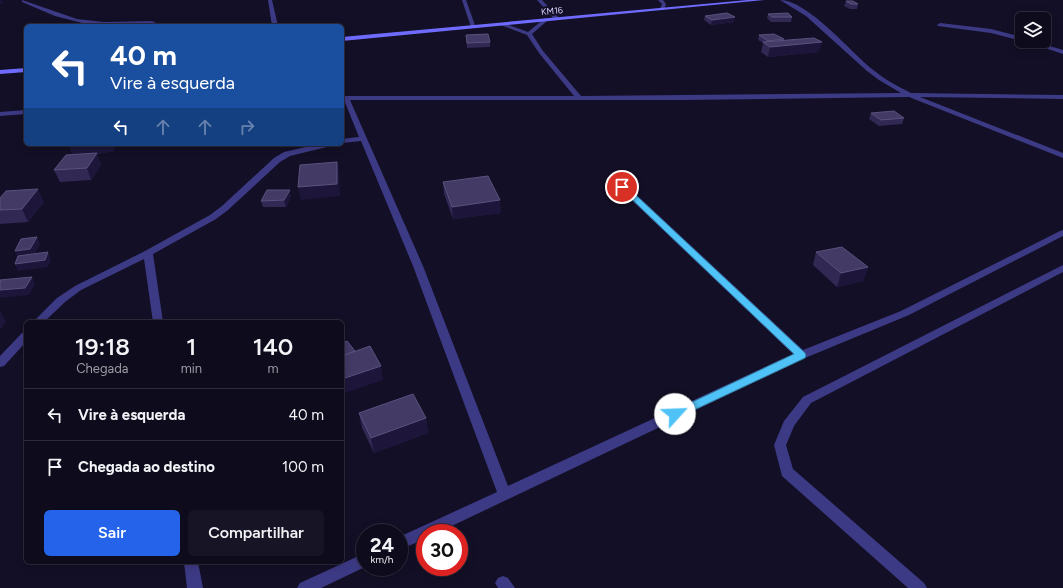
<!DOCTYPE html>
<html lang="pt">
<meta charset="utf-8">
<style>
body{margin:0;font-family:Figtree,sans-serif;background:#171425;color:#f1f3f6;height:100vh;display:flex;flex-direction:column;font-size:15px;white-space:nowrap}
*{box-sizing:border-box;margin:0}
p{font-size:13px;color:#9b9ba3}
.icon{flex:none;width:22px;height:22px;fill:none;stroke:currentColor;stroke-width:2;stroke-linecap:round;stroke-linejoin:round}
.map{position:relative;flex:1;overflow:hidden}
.sheet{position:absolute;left:24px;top:320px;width:320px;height:244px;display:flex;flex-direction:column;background:#0e0b1c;border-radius:6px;box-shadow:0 2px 10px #0003,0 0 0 1px #2e2b3b}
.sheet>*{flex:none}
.banner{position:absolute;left:24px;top:24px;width:320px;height:122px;border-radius:6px;box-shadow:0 2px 10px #0003,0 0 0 1px #2e2b3b;background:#1a4fa0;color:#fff;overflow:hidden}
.buttons{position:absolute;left:1015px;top:12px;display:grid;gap:8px}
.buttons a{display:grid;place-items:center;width:36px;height:36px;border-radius:6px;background:#0e0b1c;box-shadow:0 2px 10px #0003,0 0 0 1px #2e2b3b;font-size:20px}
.speed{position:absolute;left:356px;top:524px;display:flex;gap:8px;font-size:20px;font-weight:700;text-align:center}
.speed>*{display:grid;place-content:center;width:52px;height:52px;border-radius:50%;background:#0e0b1c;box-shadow:0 2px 10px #0003,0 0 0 1px #2e2b3b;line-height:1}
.speed small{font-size:10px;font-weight:400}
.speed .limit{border:6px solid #d22;background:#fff;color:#111}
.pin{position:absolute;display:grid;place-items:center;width:34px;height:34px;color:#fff;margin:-17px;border:2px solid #fff;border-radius:50%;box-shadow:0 1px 4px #0007}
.me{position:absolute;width:44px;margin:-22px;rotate:65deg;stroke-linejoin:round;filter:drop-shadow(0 0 3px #0008)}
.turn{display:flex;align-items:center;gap:14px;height:84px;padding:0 20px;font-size:18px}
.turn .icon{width:52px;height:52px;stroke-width:2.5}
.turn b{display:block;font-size:28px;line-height:34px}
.lanes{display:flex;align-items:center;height:38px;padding:0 20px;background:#0003;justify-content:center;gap:20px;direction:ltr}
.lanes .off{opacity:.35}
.eta{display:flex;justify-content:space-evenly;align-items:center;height:68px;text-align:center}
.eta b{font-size:24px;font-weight:600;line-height:28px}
.cta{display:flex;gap:8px;margin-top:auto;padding:8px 20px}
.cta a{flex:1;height:46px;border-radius:6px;background:#2563eb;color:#fff;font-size:16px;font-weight:600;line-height:46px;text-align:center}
.cta a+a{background:#171425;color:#f1f3f6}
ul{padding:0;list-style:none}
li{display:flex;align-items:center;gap:12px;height:52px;padding:0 20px;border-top:1px solid #2e2b3b}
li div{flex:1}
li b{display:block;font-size:15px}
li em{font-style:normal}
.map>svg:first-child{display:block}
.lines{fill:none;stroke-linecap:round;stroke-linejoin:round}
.street{fill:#3d3a85;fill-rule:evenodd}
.secondary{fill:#6f6bff;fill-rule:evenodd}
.wall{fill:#312854}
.shaded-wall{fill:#1d163a}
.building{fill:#433a66;stroke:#5a527e}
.route{fill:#4fc3f7;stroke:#337fa1}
.labels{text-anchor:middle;stroke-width:4;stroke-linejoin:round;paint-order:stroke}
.far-street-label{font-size:9px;fill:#d9d4ff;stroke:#130f26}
</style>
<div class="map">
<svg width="1063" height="588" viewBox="0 0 1063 588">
<rect width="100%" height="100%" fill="#130f26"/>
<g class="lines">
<g class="street">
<path d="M22 0 77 19 104 22 152 21 163 26 86 24 55 16 22 2Z"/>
<path d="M268 0H272L278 26H272Z"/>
<path d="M462 0H466L476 28 471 27Z"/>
<path d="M537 0H542L559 18V20H555Z"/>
<path d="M658 0H663L666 4 664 10 660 9 662 4Z"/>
<path d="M780 0C807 0 850 51 872 69 884 79 897 86 911 93L1063 95V99L920 97 1063 153V158L909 97 684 100H350L423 266 508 486 793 354 620 189V185H626L803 350 901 311 1060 231 1063 230V236L909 315 805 358 437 533H425V539L399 550V537L497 492 413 266 361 141 342 143V139L359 137 344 100H342V96H574L539 53 527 35 498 24 503 23 528 32 545 18 547 19V21L532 34 543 51 581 96 901 93 879 80 867 71 806 16Z"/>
<path d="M940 23 991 29 1022 37V41L991 33 938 26 937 25Z"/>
<path d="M1024 41H1033L1063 50V54Z"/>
<path d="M26 110V114L0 116V112Z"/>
<path d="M319 144H332L331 146 290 156 280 162 228 210 216 219 153 254 163 322H153L144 259 81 290 65 302 44 322H33L57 298 75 286 145 251 210 215 222 206 274 158 284 152Z"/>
<path d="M1063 265V272L811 403 794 426 786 445 793 469 924 583 927 588H908L782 476 774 445 784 421 803 397Z"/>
<path d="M26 332V342L4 366 0 367V356L22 333Z"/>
<path d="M365 553V567L321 588H297L300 583Z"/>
<path d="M184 562H198L203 588H187Z"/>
<path d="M503 576 508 578 515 588H498L495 583 498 578Z"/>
</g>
<g class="secondary">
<path d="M748 0H765L342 41V37Z"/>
<path d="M26 68V72L0 74V70Z"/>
</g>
</g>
<g class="wall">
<path d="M846 1 858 4 857 9H850L844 6Z"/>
<path d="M768 14 792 17 791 22H771L767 18Z"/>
<path d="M705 16 734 22 711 25 704 20Z"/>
<path d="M466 35 490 42V47L467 48Z"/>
<path d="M759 35 784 40 819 52 768 57 761 52 763 43 758 40Z"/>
<path d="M871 113 904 118 902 124 879 126 869 119Z"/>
<path d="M69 145 114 151 97 154 101 165 91 180 60 182 54 170 73 155Z"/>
<path d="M443 182 501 213 453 219 444 194Z"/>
<path d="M291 196 286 207H263L261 201Z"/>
<path d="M0 198 44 202 28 222 0 224Z"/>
<path d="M816 252 868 267 863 281 837 287 813 265Z"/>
<path d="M359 413 426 418 428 433 374 453 362 428Z"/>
</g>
<g class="shaded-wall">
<path d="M0 0H1L3 4H0Z"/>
<path d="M735 17 734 22 711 25 712 20Z"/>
<path d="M784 39 783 44 767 46 768 41Z"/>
<path d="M822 42 819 52 768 57 770 47Z"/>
<path d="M78 144H115L114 151 97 154 101 165 91 180 87 168 74 157 69 145Z"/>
<path d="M337 162 339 174 340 196 301 200 298 187Z"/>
<path d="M38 189 44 202 28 222 22 209Z"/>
<path d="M290 190 291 196 286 207 284 200Z"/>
<path d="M500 200 501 213 453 219 452 207Z"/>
<path d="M37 237 40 244 34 256 18 258 15 251Z"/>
<path d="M48 252 51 259 48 267 18 271 15 264Z"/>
<path d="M868 267 863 281 837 287 841 273Z"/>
<path d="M32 277 35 284 29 295 0 298V290Z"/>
<path d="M0 310 6 322 0 330Z"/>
<path d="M381 366 383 380 342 394V379Z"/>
<path d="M426 418 428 433 374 453 371 438Z"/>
</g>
<g class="building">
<path d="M846 1H853L858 4H851Z"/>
<path d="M727 13 735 17 712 20 705 16Z"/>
<path d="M788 13 792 17H772L768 14Z"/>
<path d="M488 34 490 42 467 43 466 35Z"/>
<path d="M774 34 784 39 768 41 759 35Z"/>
<path d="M814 38 822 42 770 47 763 42Z"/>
<path d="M894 111 904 118 881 120 871 113Z"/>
<path d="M97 153 87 168 54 170 66 155Z"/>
<path d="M337 162V184L298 187 300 165Z"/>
<path d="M488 176 500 200 452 207 443 182Z"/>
<path d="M38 189 22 209 0 210V198L6 191Z"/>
<path d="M267 190H290L284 200 261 201Z"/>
<path d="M37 237 30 249 15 251 21 239Z"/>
<path d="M842 247 868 267 841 273 816 252Z"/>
<path d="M48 252 45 260 15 264 18 256Z"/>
<path d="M32 277 25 288 0 290V280Z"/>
<path d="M347 341 355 351 342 356V343Z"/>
<path d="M370 346 381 366 342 379V356Z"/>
<path d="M413 394 426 418 371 438 359 413Z"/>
</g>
<path class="route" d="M620 185H625L805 353 806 355 805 358 679 417H671L670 414 671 412 794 354 620 188Z"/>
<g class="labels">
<g class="far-street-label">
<text transform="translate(552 11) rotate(-5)" y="3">KM16</text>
</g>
</g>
</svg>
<div class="buttons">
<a><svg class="icon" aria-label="layers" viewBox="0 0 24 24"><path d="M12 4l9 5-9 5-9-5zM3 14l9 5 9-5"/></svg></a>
</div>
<div class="speed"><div>24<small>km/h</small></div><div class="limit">30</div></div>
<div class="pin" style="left:622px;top:187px;background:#d93025"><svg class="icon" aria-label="arrive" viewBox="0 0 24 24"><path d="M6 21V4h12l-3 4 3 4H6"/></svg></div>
<svg class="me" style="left:675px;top:414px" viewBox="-20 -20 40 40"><circle r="19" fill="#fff"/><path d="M0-13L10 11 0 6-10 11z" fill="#4fc3f7"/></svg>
<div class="banner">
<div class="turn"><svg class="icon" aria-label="left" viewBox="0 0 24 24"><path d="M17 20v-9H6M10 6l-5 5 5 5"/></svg><div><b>40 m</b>Vire à esquerda</div></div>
<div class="lanes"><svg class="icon" aria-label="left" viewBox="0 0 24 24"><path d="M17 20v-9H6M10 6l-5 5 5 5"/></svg><svg class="icon off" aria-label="ahead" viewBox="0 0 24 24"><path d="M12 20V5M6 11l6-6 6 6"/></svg><svg class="icon off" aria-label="ahead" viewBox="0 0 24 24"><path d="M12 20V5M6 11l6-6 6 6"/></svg><svg class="icon off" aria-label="right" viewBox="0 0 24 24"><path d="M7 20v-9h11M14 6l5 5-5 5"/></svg></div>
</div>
<section class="sheet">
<div class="eta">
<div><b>19:18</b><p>Chegada</p></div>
<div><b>1</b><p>min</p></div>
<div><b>140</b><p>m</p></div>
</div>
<ul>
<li><svg class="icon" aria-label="left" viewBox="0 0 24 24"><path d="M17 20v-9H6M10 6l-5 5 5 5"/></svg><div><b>Vire à esquerda</b></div><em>40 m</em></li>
<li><svg class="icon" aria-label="arrive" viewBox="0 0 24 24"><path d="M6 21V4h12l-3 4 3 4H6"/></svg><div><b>Chegada ao destino</b></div><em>100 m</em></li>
</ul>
<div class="cta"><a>Sair</a><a>Compartilhar</a></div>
</section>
</div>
